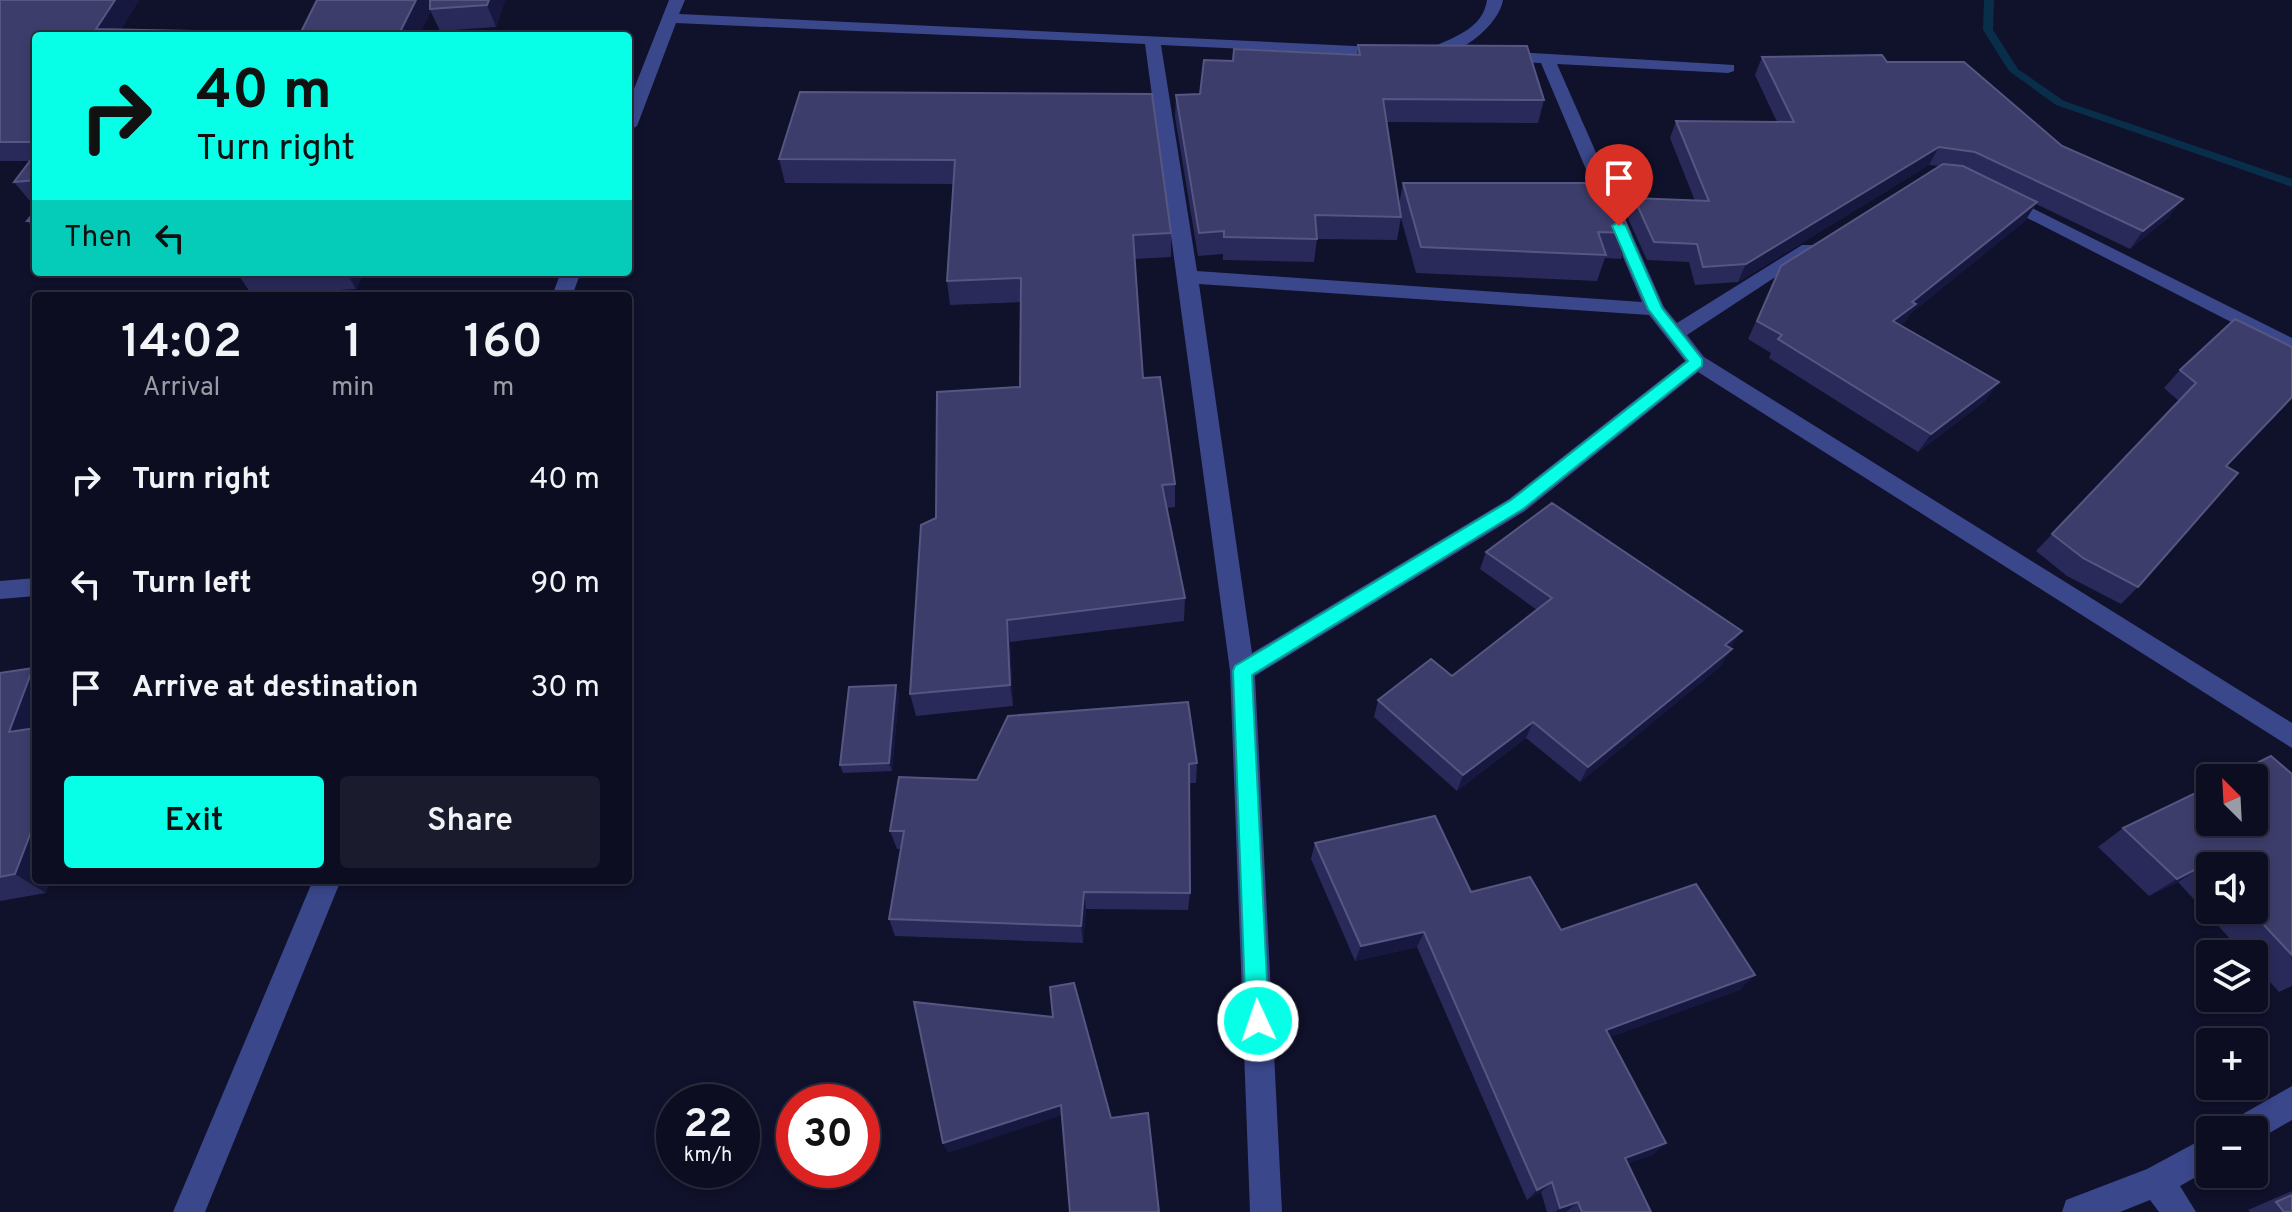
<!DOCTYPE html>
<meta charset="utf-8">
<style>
body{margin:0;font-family:Overpass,sans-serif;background:#1a1b2d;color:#f1f3f6;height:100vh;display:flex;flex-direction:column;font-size:30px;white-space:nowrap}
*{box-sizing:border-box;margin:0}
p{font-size:26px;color:#9a9ca5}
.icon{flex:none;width:44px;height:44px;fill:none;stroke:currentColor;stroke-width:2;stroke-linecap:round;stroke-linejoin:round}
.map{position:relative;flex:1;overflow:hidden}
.panel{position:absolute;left:32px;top:292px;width:600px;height:592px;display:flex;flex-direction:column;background:#0c0d20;border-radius:8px;box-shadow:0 4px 12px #0003,0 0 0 2px #2c2d3e}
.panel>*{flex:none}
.hud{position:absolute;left:32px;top:32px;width:600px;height:244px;border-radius:8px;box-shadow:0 4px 12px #0003,0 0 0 2px #2c2d3e;background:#06ffe6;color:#111;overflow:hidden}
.needle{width:52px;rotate:336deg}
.tools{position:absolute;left:2196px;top:764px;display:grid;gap:16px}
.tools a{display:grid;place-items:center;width:72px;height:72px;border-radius:8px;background:#0c0d20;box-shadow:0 4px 12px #0003,0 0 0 2px #2c2d3e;font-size:40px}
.speed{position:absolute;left:656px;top:1084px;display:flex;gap:16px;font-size:40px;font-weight:700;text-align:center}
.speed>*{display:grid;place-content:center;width:104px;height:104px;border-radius:50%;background:#0c0d20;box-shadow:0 4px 12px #0003,0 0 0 2px #2c2d3e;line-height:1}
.speed small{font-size:20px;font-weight:400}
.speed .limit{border:12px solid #d22;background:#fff;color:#111}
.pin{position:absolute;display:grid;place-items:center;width:68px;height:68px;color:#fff;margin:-82px -34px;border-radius:50% 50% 50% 0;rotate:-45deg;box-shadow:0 0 8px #0007}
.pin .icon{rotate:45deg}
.me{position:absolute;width:88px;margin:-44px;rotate:357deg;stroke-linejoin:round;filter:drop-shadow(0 0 6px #0008)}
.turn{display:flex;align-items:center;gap:28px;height:168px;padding:0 32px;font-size:36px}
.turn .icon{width:104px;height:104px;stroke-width:2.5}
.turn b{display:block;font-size:56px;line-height:68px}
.then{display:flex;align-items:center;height:76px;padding:0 32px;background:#0003;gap:16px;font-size:30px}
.eta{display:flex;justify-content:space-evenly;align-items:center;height:136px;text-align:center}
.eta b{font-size:48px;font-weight:600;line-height:56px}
.primary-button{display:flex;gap:16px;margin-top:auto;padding:16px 32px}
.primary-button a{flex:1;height:92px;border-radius:8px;background:#06ffe6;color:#111;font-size:32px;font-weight:600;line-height:92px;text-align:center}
.primary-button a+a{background:#1a1b2d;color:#f1f3f6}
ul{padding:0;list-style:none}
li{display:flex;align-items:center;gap:24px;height:104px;padding:0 32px}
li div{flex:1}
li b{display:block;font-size:30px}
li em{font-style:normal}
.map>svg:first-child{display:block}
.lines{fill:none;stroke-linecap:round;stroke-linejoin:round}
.stream{fill:#092e4a;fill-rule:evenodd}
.minor{fill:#3a478b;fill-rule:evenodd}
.wall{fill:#292a59;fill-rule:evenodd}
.shaded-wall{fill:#17183f}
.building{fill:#3c3d6a;stroke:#555682;stroke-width:2}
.route{fill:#06ffe6;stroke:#04a696;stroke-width:2}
</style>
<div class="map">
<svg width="2292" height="1212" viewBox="0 0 2292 1212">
<rect width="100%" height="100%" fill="#10112b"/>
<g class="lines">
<path class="stream" d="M1984 0H1994L1993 30 2018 69 2064 101 2292 179V187L2056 105 2009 71 1983 30Z"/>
<g class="minor">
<path d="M669 0H685L679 14 1397 48 1399 51 1391 56 1161 45 1197 271 1642 302 1541 63 1499 61 1491 56 1499 51 1734 65V71L1728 73 1557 64 1664 307 1677 323 1802 245H1816L1818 249 1687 335 1704 357 2292 723V748L1698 372 1525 511 1255 676 1282 1212H1250L1230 671 1145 44 676 23 637 126 628 131V104ZM1199 284 1649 315 1685 361 1509 499 1252 653Z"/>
<path d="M1487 0H1503C1499 27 1452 62 1426 56V50C1451 38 1483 30 1487 0Z"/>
<path d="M2002 193 2292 338V353L1996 202 1993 198 1996 194Z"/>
<path d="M561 272H581L572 296H552Z"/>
<path d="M36 578V596L0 599V581Z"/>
<path d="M313 880H341L205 1212H173Z"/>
<path d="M2292 1086V1120L2254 1142V1130H2229L2234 1119Z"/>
<path d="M2210 1135V1169L2180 1186 2196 1212H2159L2150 1200 2120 1212H2062L2066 1200 2147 1169Z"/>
</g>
</g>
<g class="wall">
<path d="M0 0H139L121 29 192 31 195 36H36V201H30L14 182 30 161H0Z"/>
<path d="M317 0H505L496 27 440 31 431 12Z"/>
<path d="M1358 45 1544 100 1538 123 1386 122 1399 205 1403 183 1589 188 1630 233 1621 259 1605 258 1597 281 1416 273 1401 218 1397 240 1317 239 1314 262 1223 260V254L1198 256 1175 117 1176 95 1200 94 1233 61 1357 55Z"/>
<path d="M1762 57 1887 62 2062 146 2169 217 2130 249 2036 204 2025 221 1911 313 1905 322 1901 325 1985 401 1918 452 1769 358 1771 353 1748 339 1781 266 1939 166 1929 165 1738 282 1695 285 1689 262 1647 260 1627 216 1634 198 1695 201 1670 138 1676 121 1777 122 1755 75Z"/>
<path d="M800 92 1171 233V257L1135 259 1143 378 1175 484V507L1166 508 1185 598 1184 621 1010 642 1013 706 916 716 910 694 936 518 1020 387 1021 302 950 305 947 281 953 184 785 183 779 159Z"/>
<path d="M36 210V232L27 221Z"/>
<path d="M241 272H364L356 289 252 295 239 276Z"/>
<path d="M2235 319 2226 466 2138 587 2121 604 2067 576 2036 551 2179 401 2164 388 2180 370Z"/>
<path d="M1486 552 1730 648 1721 666 1580 782 1526 738 1457 791 1374 717 1378 700 1452 676 1537 610 1480 569Z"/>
<path d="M0 673 46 893 0 901Z"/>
<path d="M899 694 892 771 843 773 840 765Z"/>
<path d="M1197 763 1196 783H1189L1190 893 1188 910 1086 909 1083 943 895 936 889 919 901 849H897L890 831 977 780Z"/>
<path d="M2292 774V986L2279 992 2254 964V954H2244L2178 882 2149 896 2098 847 2123 828ZM2210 866 2254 910H2210Z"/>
<path d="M1315 843 1471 892 1561 930 1755 975 1739 990 1610 1037 1666 1143 1652 1155 1628 1163 1651 1212H1547L1541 1192 1527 1200 1417 947 1355 961 1311 859Z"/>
<path d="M2292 1191V1212H2250L2248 1210Z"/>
</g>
<g class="shaded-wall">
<path d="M115 0H139L117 36 96 29Z"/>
<path d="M416 0H437L430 9 431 12 419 36H398Z"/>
<path d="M489 0H505L496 27 487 5Z"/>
<path d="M1939 147 1929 165 1738 282 1746 264Z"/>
<path d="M2183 199 2169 217 2130 249 2143 231Z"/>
<path d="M2037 202 2025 221 1911 313 1905 322 1882 339 1893 321 1912 302Z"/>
<path d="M346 272H364L356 289Z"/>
<path d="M1999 382 1985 401 1918 452 1931 434Z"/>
<path d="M1007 620 1010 642 1013 706 1010 685Z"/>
<path d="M1742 631 1731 647 1714 661 1725 645Z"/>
<path d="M1732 649 1721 666 1580 782 1588 767Z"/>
<path d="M33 668 36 670V751L9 732Z"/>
<path d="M896 685 899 694 892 771 889 763Z"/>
<path d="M1533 722 1526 738 1457 791 1463 775Z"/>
<path d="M36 819V880H51L46 893 15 874Z"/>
<path d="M2206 864 2178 882 2149 896 2177 879Z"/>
<path d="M1084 892 1086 909 1083 943 1081 926Z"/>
<path d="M1424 932 1417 947 1355 961 1361 946Z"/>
<path d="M1755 975 1739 990 1594 1043 1606 1030Z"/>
<path d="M1061 1105 1063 1115 948 1153 943 1143Z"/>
<path d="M1666 1143 1652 1155 1612 1169 1625 1158Z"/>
<path d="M1552 1182 1541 1192 1527 1200 1537 1190Z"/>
<path d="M1578 1202 1566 1212H1555L1560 1208Z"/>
</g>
<g class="building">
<path d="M0 0H115L96 29 192 31 188 36H36V142H0Z"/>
<path d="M317 0H416L398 36H299Z"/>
<path d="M430 0H489L487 5 430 9Z"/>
<path d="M1358 45 1527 46 1544 100 1383 99 1401 217 1315 215 1317 239 1224 237V231L1199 233 1176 95 1200 94 1204 60 1233 61 1234 49 1360 55Z"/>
<path d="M1882 55 1887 62H1964L2062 146 2183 199 2143 231 1975 152 1939 147 1746 264 1703 267 1697 244 1654 242 1634 198 1709 201 1676 121 1794 122 1762 57Z"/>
<path d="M800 92 1152 94 1171 233 1133 235 1143 378 1160 377 1175 484 1162 485 1185 598 1007 620 1010 685 910 694 921 525 936 518 937 392 1020 387 1021 278 947 281 955 160 779 159Z"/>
<path d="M36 153V180L14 182Z"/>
<path d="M1943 164 1963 166 2037 202 1912 302 1916 304 1893 321 1999 382 1931 434 1778 339 1782 335 1757 321 1781 266Z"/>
<path d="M1403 183H1587L1589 188 1611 189 1630 233 1598 232 1606 255 1421 247Z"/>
<path d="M36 210V221H27Z"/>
<path d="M241 272H312L239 276Z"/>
<path d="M2235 319 2292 347V397L2226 466 2238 473 2138 587 2083 558 2052 534 2196 383 2180 370Z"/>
<path d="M1552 503 1742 631 1725 645 1732 649 1588 767 1533 722 1463 775 1378 700 1431 659 1452 676 1552 598 1486 552Z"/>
<path d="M33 668 9 732 36 728V819L15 874 0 877V673Z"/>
<path d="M896 685 889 763 840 765 849 687Z"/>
<path d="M1188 702 1197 763 1189 764 1190 893 1084 892 1081 926 889 919 904 831H890L899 777 977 780 1008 716Z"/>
<path d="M2271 756 2292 774V955L2250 910H2254V866H2210V868L2206 864 2177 879 2123 828 2210 786V822H2254V778H2226Z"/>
<path d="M1435 816 1471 892 1530 877 1561 930 1696 884 1755 975 1606 1030 1666 1143 1625 1158 1651 1212H1582L1578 1202 1560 1208 1552 1182 1537 1190 1424 932 1361 946 1315 843Z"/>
<path d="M1074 983 1111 1118 1148 1113 1159 1212H1070L1061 1105 943 1143 914 1002 1053 1017 1050 987Z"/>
<path d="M2292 1195V1212H2284L2276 1202Z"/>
</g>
<path class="route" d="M1619 222 1626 226 1662 308 1702 359V366L1523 509 1252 675 1269 1021 1266 1029 1258 1033 1250 1029 1246 1021 1233 671 1235 666 1511 500 1688 361 1648 309 1612 226Z"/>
</svg>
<div class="tools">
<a><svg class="needle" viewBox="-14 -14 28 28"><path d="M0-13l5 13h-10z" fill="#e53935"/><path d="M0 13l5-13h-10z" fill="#9a9ca5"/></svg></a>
<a><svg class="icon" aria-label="sound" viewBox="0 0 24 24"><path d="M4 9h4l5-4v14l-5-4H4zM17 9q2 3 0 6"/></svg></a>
<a><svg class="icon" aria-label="layers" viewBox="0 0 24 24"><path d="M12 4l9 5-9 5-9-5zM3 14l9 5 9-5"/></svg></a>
<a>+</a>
<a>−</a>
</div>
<div class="speed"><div>22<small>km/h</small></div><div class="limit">30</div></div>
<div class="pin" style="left:1619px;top:226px;background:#d93025"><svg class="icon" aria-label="arrive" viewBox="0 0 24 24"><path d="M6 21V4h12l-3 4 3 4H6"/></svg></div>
<svg class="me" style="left:1258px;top:1021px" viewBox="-20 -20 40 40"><circle r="17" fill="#06ffe6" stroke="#fff" stroke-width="3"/><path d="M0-11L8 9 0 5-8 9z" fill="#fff"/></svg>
<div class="hud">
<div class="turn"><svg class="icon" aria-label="right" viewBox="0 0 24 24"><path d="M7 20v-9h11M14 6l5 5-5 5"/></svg><div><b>40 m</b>Turn right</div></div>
<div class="then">Then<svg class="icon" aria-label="left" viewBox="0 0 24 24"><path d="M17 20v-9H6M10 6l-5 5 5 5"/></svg></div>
</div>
<section class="panel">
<div class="eta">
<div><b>14:02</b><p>Arrival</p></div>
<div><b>1</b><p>min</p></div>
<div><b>160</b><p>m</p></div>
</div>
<ul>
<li><svg class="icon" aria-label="right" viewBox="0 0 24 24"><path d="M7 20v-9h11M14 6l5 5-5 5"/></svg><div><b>Turn right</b></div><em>40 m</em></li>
<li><svg class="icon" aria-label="left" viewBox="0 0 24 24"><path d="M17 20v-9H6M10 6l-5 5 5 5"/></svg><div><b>Turn left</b></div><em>90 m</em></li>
<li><svg class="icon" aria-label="arrive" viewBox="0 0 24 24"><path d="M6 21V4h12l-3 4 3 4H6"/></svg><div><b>Arrive at destination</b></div><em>30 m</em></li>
</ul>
<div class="primary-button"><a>Exit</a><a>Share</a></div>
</section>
</div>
